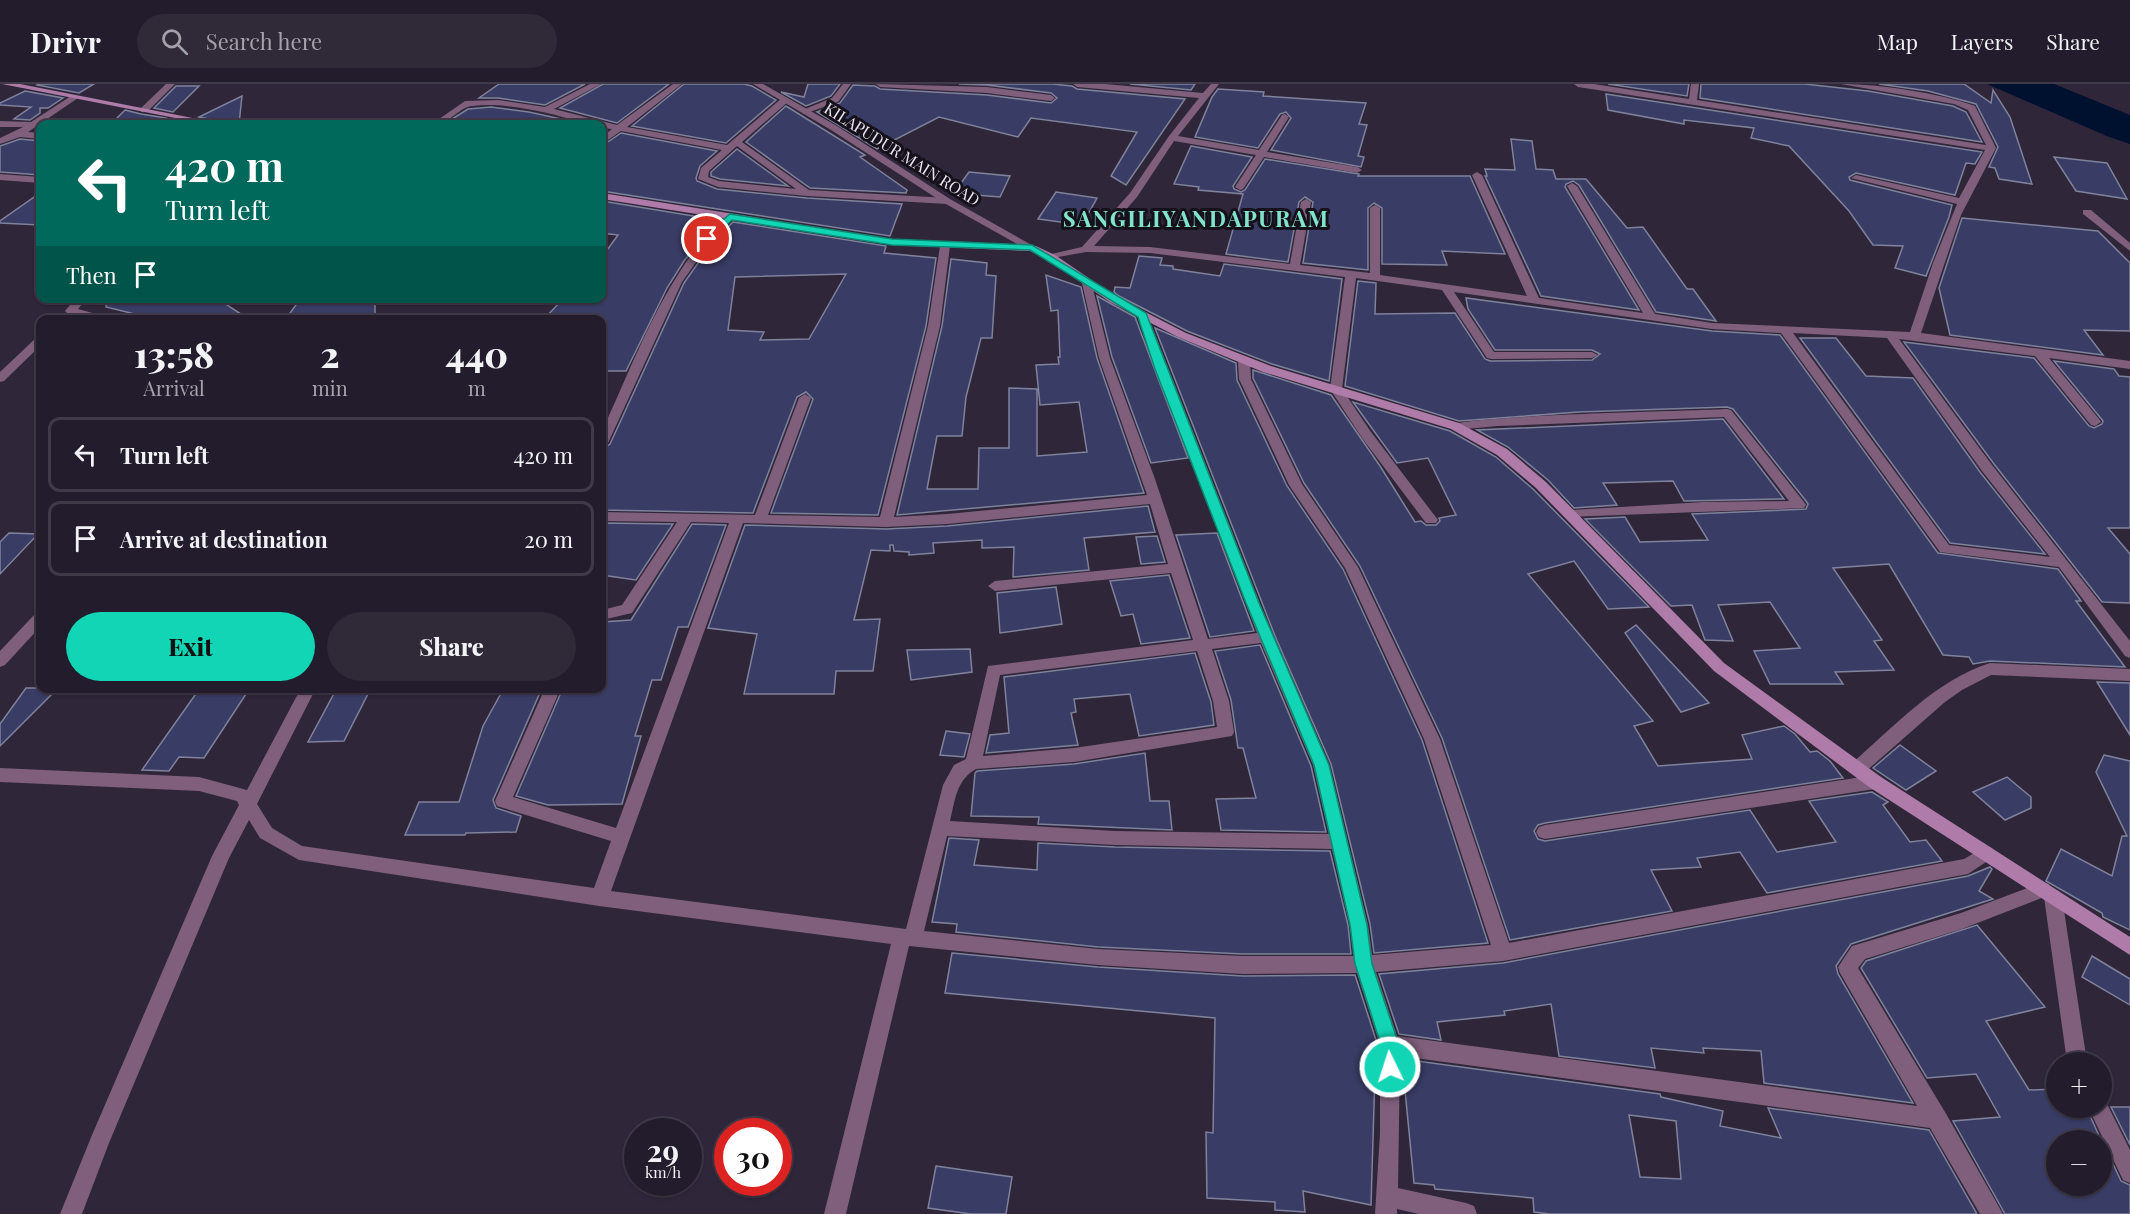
<!DOCTYPE html>
<meta charset="utf-8">
<style>
body{margin:0;font-family:"Playfair Display",serif;background:#2f2938;color:#f1f3f6;height:100vh;display:flex;flex-direction:column;font-size:22px;white-space:nowrap}
*{box-sizing:border-box;margin:0}
p{font-size:20px;color:#a3a1a9}
.icon{flex:none;width:33px;height:33px;fill:none;stroke:currentColor;stroke-width:2;stroke-linecap:round;stroke-linejoin:round}
.map{position:relative;flex:1;overflow:hidden}
.side{position:absolute;left:36px;top:231px;width:570px;height:378px;display:flex;flex-direction:column;background:#231c2c;border-radius:12px;box-shadow:0 2px 4px #0004,0 0 0 2px #403a48}
.side>*{flex:none}
.hud{position:absolute;left:36px;top:36px;width:570px;height:183px;border-radius:12px;box-shadow:0 2px 4px #0004,0 0 0 2px #403a48;background:#00695c;color:#fff;overflow:hidden}
.controls{position:absolute;left:2046px;top:968px;display:grid;gap:12px}
.controls a{display:grid;place-items:center;width:66px;height:66px;border-radius:50%;background:#231c2c;box-shadow:0 2px 4px #0004,0 0 0 2px #403a48;font-size:30px}
.speed{position:absolute;left:624px;top:1034px;display:flex;gap:12px;font-size:30px;font-weight:700;text-align:center}
.speed>*{display:grid;place-content:center;width:78px;height:78px;border-radius:50%;background:#231c2c;box-shadow:0 2px 4px #0004,0 0 0 2px #403a48;line-height:1}
.speed small{font-size:15px;font-weight:400}
.speed .limit{border:9px solid #d22;background:#fff;color:#111}
.pin{position:absolute;display:grid;place-items:center;width:51px;height:51px;color:#fff;margin:-26px;border:3px solid #fff;border-radius:50%;box-shadow:0 2px 6px #0007}
.me{position:absolute;width:66px;margin:-33px;rotate:356deg;stroke-linejoin:round;filter:drop-shadow(0 0 4px #0008)}
.turn{display:flex;align-items:center;gap:21px;height:126px;padding:0 30px;font-size:27px}
.turn .icon{width:78px;height:78px;stroke-width:2.5}
.turn b{display:block;font-size:42px;line-height:51px}
.then{display:flex;align-items:center;height:57px;padding:0 30px;background:#0003;gap:12px;font-size:22px}
.eta{display:flex;justify-content:space-evenly;align-items:center;height:102px;text-align:center}
.eta b{font-size:36px;font-weight:800;line-height:42px}
.primary-button{display:flex;gap:12px;margin-top:auto;padding:12px 30px}
.primary-button a{flex:1;height:69px;border-radius:36px;background:#11d5b4;color:#111;font-size:24px;font-weight:800;line-height:69px;text-align:center}
.primary-button a+a{background:#2f2938;color:#f1f3f6}
ul{padding:0;list-style:none}
li{display:flex;align-items:center;gap:18px;height:75px;margin:0 12px 9px;padding:0 18px;border:3px solid #403a48;border-radius:12px}
li div{flex:1}
li b{display:block;font-size:22px}
li em{font-style:normal}
header{display:flex;align-items:center;gap:36px;box-sizing:border-box;height:84px;padding:0 30px;background:#231c2c;border-bottom:2px solid #403a48}
header strong{font-size:28px}
nav{display:flex;gap:33px;margin-inline-start:auto;font-size:21px}
.search{width:420px;height:54px;background:#2f2938;display:flex;align-items:center;gap:15px;box-sizing:border-box;padding:0 21px;border-radius:33px;color:#a3a1a9;font-size:22px}
.map>svg:first-child{display:block}
.water{fill:#00102f}
.building{fill:#393c65;stroke:#7f829b;stroke-width:1.5;fill-rule:evenodd}
.lines{fill:none;stroke-linecap:round;stroke-linejoin:round}
.minor{fill:#7f5f7b;fill-rule:evenodd}
.tertiary{fill:#7f5f7b;fill-rule:evenodd}
.secondary{fill:#af7ba8;fill-rule:evenodd}
.route{fill:#11d5b4;stroke:#0b8a75;stroke-width:1.5}
.labels{text-anchor:middle;stroke-width:6;stroke-linejoin:round;paint-order:stroke}
.far-street-label{font-size:16px;fill:#e9e3f0;stroke:#15111a}
.far-district-label{font-size:22px;font-weight:bold;letter-spacing:1.5px;fill:#81e3cb;stroke:#15111a}
</style>
<header>
<strong>Drivr</strong>
<div class="search"><svg class="icon" aria-label="search" viewBox="0 0 24 24"><circle cx="10" cy="10" r="6"/><path d="M15 15l6 6"/></svg>Search here</div>
<nav><a>Map</a><a>Layers</a><a>Share</a></nav>
</header>
<div class="map">
<svg width="2130" height="1130" viewBox="0 0 2130 1130">
<rect width="100%" height="100%" fill="#2f263a"/>
<path class="water" d="M1987 0H2054L2130 31V60L2109 53Z"/>
<g class="building">
<path d="M39 0H94L79 9 37 1Z"/>
<path d="M499 0H585L545 21 498 14H479Z"/>
<path d="M603 0H669L617 39 560 24Z"/>
<path d="M684 0H744L752 2 776 16 726 59 632 42Z"/>
<path d="M808 0H840L831 12 806 22 781 8 804 13Z"/>
<path d="M959 0H1053L1072 2 1077 5 1185 15 1126 101 1111 92 1137 48 1031 34 1018 53 939 33 877 65 817 28 840 19 853 1 875 2 880 5 987 11 1051 19 1057 14 1051 9 987 1Z"/>
<path d="M1130 0H1195L1191 6Z"/>
<path d="M1608 0H1689L1687 12Z"/>
<path d="M1701 0H1805L1868 7 1953 22 1966 28 1982 58 1700 14Z"/>
<path d="M1879 0H1964L1991 19 1993 6 2010 33 2032 100 1999 95 1995 84 1989 83 1998 63 1976 20 1928 7Z"/>
<path d="M176 2H199L173 28 154 24Z"/>
<path d="M1218 5 1264 8 1263 12 1366 19 1359 40 1367 41 1358 72 1364 73 1361 83 1271 66 1291 34 1286 28 1280 30 1258 64 1195 53 1212 13Z"/>
<path d="M25 7 63 14 48 24H40V29L30 36 14 35 31 23 0 21V19Z"/>
<path d="M1606 10 1982 68 1975 80 1966 79 1955 111 1856 89 1849 93 1850 96 1952 121 1949 133 1926 192 1895 184 1903 162 1873 161 1849 127 1789 62 1751 54 1754 44 1684 36V40L1608 26Z"/>
<path d="M242 12 239 40H225L223 38 199 33Z"/>
<path d="M786 22 865 71 860 73 907 106 906 109 810 104 746 58Z"/>
<path d="M491 23 529 28 584 40H444L468 25Z"/>
<path d="M125 26 141 30 166 34 160 40H111Z"/>
<path d="M621 49 717 67 700 82 696 94 697 97 717 105 807 114 902 120 890 152 602 107V62Z"/>
<path d="M20 55 40 57V91L0 88V62Z"/>
<path d="M1511 55 1532 57 1536 85 1553 86 1556 95H1586L1627 144 1643 143 1687 205H1693L1716 237 1656 228 1579 101 1573 97 1566 100 1565 103 1639 226 1541 212 1485 92H1487L1485 85 1515 86Z"/>
<path d="M1191 62 1252 73 1233 102 1234 105 1241 108 1245 106 1265 75 1359 90 1358 92H1470L1505 170 1442 167 1447 181 1382 180V124L1374 119 1368 124V186L1303 179 1313 118 1305 113 1299 118 1288 178 1226 170 1243 110 1198 106 1199 103 1174 100Z"/>
<path d="M737 65 788 102 720 95 711 92V88Z"/>
<path d="M2054 73 2107 79 2127 115 2076 107Z"/>
<path d="M969 88 1010 92 1000 113 975 111 956 106Z"/>
<path d="M1056 108 1097 114 1082 141 1038 135Z"/>
<path d="M40 109V141L0 139V137Z"/>
<path d="M602 117 718 136 684 177 667 204 626 287H602V236H543L564 214H602V173L618 151 602 149Z"/>
<path d="M1962 134 2098 147 2130 179V247L2084 246 2103 271 1950 251 1939 204Z"/>
<path d="M733 138 886 162 884 169 936 174 926 242 878 431 771 429 813 315 806 308 797 313 753 429 602 426V366L610 360 684 199 713 158ZM846 190 809 255 760 256 764 248 728 246 735 193Z"/>
<path d="M1139 172 1162 174 1160 181 1173 182V185L1220 192 1224 180 1342 195 1329 297 1272 280 1187 247 1119 212 1114 208 1115 203 1130 204Z"/>
<path d="M951 175 987 179 986 191 996 192 992 254H981L966 313 962 352H937L927 405H978L979 364H1009V304L1037 305V372L1087 368 1079 318 1040 321 1036 281 1059 280 1058 273H1060L1058 226 1051 227 1046 191 1081 203 1097 274 1144 409 897 431 942 242Z"/>
<path d="M1358 197 1376 199 1375 230 1455 229 1485 275 1490 277 1592 276 1600 270 1592 266H1495L1468 225 1466 214 1712 247 1780 251 1938 469 2058 485 2081 517H2076L2125 583 1990 577 1973 580 1969 573 1943 571 1889 480 1833 484 1882 556 1874 557 1894 586 1835 588 1843 600H1770L1754 567 1800 564 1770 518 1718 521 1733 557 1705 556 1692 521 1671 522 1585 435 1625 433 1640 458 1708 456 1692 430 1806 425 1808 420 1806 417 1733 325 1727 323 1579 328 1459 337 1345 302Z"/>
<path d="M1097 212 1135 233 1188 374 1151 379 1112 273Z"/>
<path d="M107 214 218 215 250 236H159L106 223Z"/>
<path d="M301 214H375V236H285Z"/>
<path d="M1155 244 1236 279 1237 296 1287 402 1343 485 1422 656 1488 859 1374 869 1370 840 1331 680 1275 552Z"/>
<path d="M1800 254H1836L1866 292 1913 294 1980 388 2045 470 1950 459Z"/>
<path d="M1904 258 2034 274 2089 342 2094 344 2102 340 2103 337 2054 277 2114 285 2119 292 2130 293V444H2108L2130 470V519L2102 518 1994 380Z"/>
<path d="M1253 286 1331 311 1380 382 1415 438 1421 437 1426 441H1436L1440 437 1439 434 1456 431 1428 374 1397 379 1353 318 1450 347 1496 373 1534 406 1649 523 1608 525 1574 477 1528 490 1653 637 1634 642 1658 682 1752 675 1742 651 1784 642 1795 650 1810 668 1817 667 1830 677 1843 694 1545 739 1538 741 1534 747 1538 755 1545 757 1750 726 1777 768 1836 758 1809 717 1872 708 1888 718 1883 721 1910 758 1926 756 1942 777 1767 809 1740 768 1697 774 1701 783 1651 786 1672 827 1510 856 1442 654 1360 482 1304 399 1253 294Z"/>
<path d="M1723 335 1784 415 1684 417 1673 397 1603 399 1617 421 1574 424 1548 396 1508 363 1477 346Z"/>
<path d="M1148 422 1155 448 1084 454 1089 486 1013 493 1014 463 982 464V456L933 459 934 469 909 471V468L894 467 893 461H890V467L871 466 854 536 880 535 873 587H836L834 610H744L757 550 708 544 745 441 886 445 947 442Z"/>
<path d="M602 439 673 440 636 496 602 491Z"/>
<path d="M692 440 726 441 688 543H678L661 596H652L635 652H641L622 720 548 721 516 712 563 604H602V538L631 536Z"/>
<path d="M9 449 38 450 0 490V458Z"/>
<path d="M1217 449 1254 547 1210 553 1176 451Z"/>
<path d="M1157 452 1165 478 1141 480 1136 453Z"/>
<path d="M1169 491 1190 554 1141 560 1133 530 1121 532 1110 497Z"/>
<path d="M1056 503 1062 540 1000 549 997 509Z"/>
<path d="M1636 541 1709 619 1681 628 1625 549Z"/>
<path d="M1260 561 1311 682 1326 748 1221 746 1216 715 1256 714 1243 664H1238L1231 616 1215 567Z"/>
<path d="M970 565 972 588 911 596 907 566Z"/>
<path d="M1195 569 1211 618 1214 641 1139 652 1130 610 1074 615 1076 628 1071 629 1078 661 986 669 990 651 1009 649 1004 593Z"/>
<path d="M2097 598 2130 599V651Z"/>
<path d="M26 604H58L0 662V640Z"/>
<path d="M200 604H250L204 674 179 673 169 687 142 686Z"/>
<path d="M337 604H371L344 657 308 658Z"/>
<path d="M504 604H542L493 716 496 724 521 732 516 748 466 749 465 751H405L419 718H459L483 642Z"/>
<path d="M946 647 970 650 964 673 940 671Z"/>
<path d="M1900 661 1936 687 1906 706 1873 684Z"/>
<path d="M1145 669 1150 717H1169L1172 746 1038 740 1039 733 971 732 975 689 977 687 1074 680Z"/>
<path d="M2104 671 2130 677V846L2103 833 2102 829 2046 797 2061 765 2112 792 2122 752H2127L2096 688Z"/>
<path d="M2007 693 2031 713V724L2005 736 1973 708Z"/>
<path d="M949 754 979 756 974 781 1037 786 1038 759 1115 763 1330 767 1348 841 1351 870H1243L1098 863 956 848 957 840 932 838Z"/>
<path d="M1990 783 1992 785 1979 807 1993 815 1851 860 1836 882 1838 890 1913 1019 1764 999 1761 967 1703 964 1704 969 1651 964 1655 984 1559 972 1551 920 1504 927 1505 931 1437 938 1441 956 1399 950 1379 890 1503 879 1968 792Z"/>
<path d="M1977 841 2045 923 1986 937 2029 1006 2056 1005V1023H2086L2101 1056H2056V1101H2102V1056L2121 1097 2130 1101V1130H2005L1953 1037 2000 1033 1976 990 1927 994 1861 884 1866 877Z"/>
<path d="M952 869 1098 883 1243 892 1355 891 1376 956 1371 1121 1303 1107 1305 1128 1275 1126V1118L1207 1114 1206 1048 1213 1049 1215 934 945 909Z"/>
<path d="M2092 872 2130 895V921L2082 893Z"/>
<path d="M1402 975 1660 1010 1661 1013 1723 1027 1720 1042 1781 1054 1768 1024 1929 1046 1977 1130H1550L1534 1128 1533 1114 1435 1105 1434 1101 1414 1099ZM1629 1031 1676 1037 1681 1095 1640 1093Z"/>
<path d="M2111 1023H2130V1061Z"/>
<path d="M936 1082 1012 1093 1006 1130H971L928 1124Z"/>
</g>
<g class="lines">
<g class="minor">
<path d="M166 0H175L147 28H141V24Z"/>
<path d="M590 0H601L554 25 617 41 673 0H682L627 43 727 61 782 14H788V18L742 58 809 106 947 114 952 117 947 120 807 112 718 103 698 95 701 84 722 66 621 47 602 60V53L612 45 602 44V40C583 40 565 33 547 29 524 24 497 19 473 22 457 23 450 42 432 40L465 17 498 16 545 23ZM737 62 796 105 719 97 708 93 709 87Z"/>
<path d="M843 0H851L838 18 804 30 800 27 832 14Z"/>
<path d="M876 0 987 3 1051 11 1055 14 1051 17 987 9 880 3Z"/>
<path d="M1073 0H1105L1203 9 1211 0H1219L1178 52 1259 66 1282 31 1285 30 1289 33 1267 68 1357 83 1362 86 1357 89 1264 73 1243 105 1240 106 1235 103 1256 71 1174 57 1137 113 1094 162 1150 163 1290 180 1301 118 1306 115 1311 118 1300 181 1370 189V124L1375 121 1380 124V191L1527 212 1472 91 1477 88 1482 91 1539 214 1643 229 1567 102 1572 99 1577 102 1655 230 1712 239 1910 248 1933 179 1957 120 1851 94 1856 91 1959 114 1985 66 1578 3 1574 0H1594L1689 15 1691 0H1699L1697 16 1986 61 1968 26 1954 20 1841 0C1880 0 1939 9 1975 22L1996 64 1961 131 1921 249 2130 277V285L2049 274 2099 335 2101 338 2095 342 2091 341 2035 272 1899 255 1992 381 2130 557V574L2125 572 2059 483 1940 468 1781 249 1712 245 1454 208 1494 268H1592L1598 271 1592 274 1491 275 1487 274 1442 206 1356 194 1342 305 1371 348 1438 436 1436 439H1426L1362 354 1330 305 1345 193 1150 169 1086 168 1047 175V171L1082 163 1130 109 1169 52 1199 14 1077 3ZM1793 249 1887 254 1982 387 2050 473 1949 461Z"/>
<path d="M71 12 78 14 28 48 40 49V55L20 53 0 60V54L23 43H0V37L31 38Z"/>
<path d="M0 90 40 93V99L0 96Z"/>
<path d="M2083 126H2091L2130 159V167L2083 130Z"/>
<path d="M726 131 735 133 711 157 682 198 608 359 602 363V347C637 272 665 189 726 131Z"/>
<path d="M945 159 950 162 940 242 894 433 947 430 1147 411 1099 274 1082 199 1083 197H1091L1110 274 1155 395 1208 555 1257 549 1137 232 1139 230H1147L1273 553 1329 681 1368 841 1372 871 1491 861 1424 655 1345 484 1289 401 1275 371 1239 295 1238 277 1244 273 1250 277 1251 295 1302 400 1358 483 1440 655 1509 859 1964 775 1986 762 1992 764 1995 769 1992 774 1968 790 1503 877 1376 888 1397 952 1917 1022 1840 889 1838 883 1852 862 1961 829 2043 798 2049 800 2052 806 2059 807 2062 813 2087 978H2067L2044 813 1962 845 1865 875 1858 884 1945 1028 2003 1130H1980L1930 1044 1400 972 1398 1104 1466 1119 1474 1122 1477 1130H1419L1397 1125V1130H1375L1380 1049V961L1357 889 1243 890 1098 881 909 862 846 1130H824L891 860 599 822 299 776 260 754 249 736 229 774 109 1059 82 1130H60L92 1051 212 772 239 721 237 717 199 707 0 698V684L199 693 247 706 301 604H316L257 720 272 744 302 762 594 804 611 757 497 722 495 717 545 604H561L513 713 616 744 729 439 691 438 632 529 602 536V526L622 521 677 438 602 437V428L755 431 799 314 805 310 811 314 768 431 880 433 928 242 940 162ZM1150 420 1168 480 995 497 988 502 995 507 1171 489 1193 556 988 582 966 675 954 681 943 701 906 845 611 807 743 439 886 443 947 440ZM1261 559 1313 681 1329 750 1115 747 950 737C955 717 956 696 976 685L1074 678 1232 652 1234 648 1229 617 1212 565ZM1197 567 1213 617 1217 643 1074 664 983 672 1000 591ZM947 752 1115 761 1332 765 1350 841 1354 872H1243L1098 865 924 847Z"/>
<path d="M76 214H87L78 225 118 236H95L67 229 65 227Z"/>
<path d="M40 253V262L4 297 0 298V288L36 254Z"/>
<path d="M1727 325 1731 326 1804 418 1806 421 1804 424 1566 433 1564 430 1571 426 1704 418 1789 417 1724 333 1498 342 1455 346 1449 342C1460 331 1693 327 1727 325Z"/>
<path d="M40 529V543L5 581 0 583V567L35 530Z"/>
<path d="M1990 579 2130 585V597L1991 591 1962 606 1945 618 1864 689 1858 691 1852 689 1850 684 1852 679C1894 643 1936 596 1990 579Z"/>
<path d="M1875 691 1881 693 1883 698 1881 703 1875 705 1545 755 1539 753 1536 748 1539 743 1545 741Z"/>
<path d="M2102 1014 2105 1016 2130 1066V1099L2123 1096 2088 1023H2102Z"/>
</g>
<path class="tertiary" d="M753 0H763L837 42 950 115 1037 164 1028 166 944 119 831 46Z"/>
<g class="secondary">
<path d="M2 0H20L223 40H206Z"/>
<path d="M602 109 892 155 1036 162 1055 171 1118 214 1186 249 1271 282 1459 339 1507 365 1546 398 1724 579 1881 693 2130 853V871L1869 703 1714 587 1536 404 1497 371 1451 345 1263 288 1178 253 1110 218 1047 175 1030 167 892 161 602 115Z"/>
</g>
</g>
<path class="route" d="M730 130 892 155 1032 161 1146 229 1259 519 1329 681 1367 841 1372 880 1399 961V983L1396 989 1390 992 1383 989 1381 983V961L1355 880 1350 841 1314 681 1246 519 1155 285 1138 233 1030 166 892 161 732 136 710 157H703V153Z"/>
<g class="labels">
<g class="far-street-label">
<text transform="translate(902 70) rotate(32)" y="6">KILAPUDUR MAIN ROAD</text>
</g>
<g class="far-district-label">
<text x="1196" y="143">SANGILIYANDAPURAM</text>
</g>
</g>
</svg>
<div class="controls">
<a>+</a>
<a>−</a>
</div>
<div class="speed"><div>29<small>km/h</small></div><div class="limit">30</div></div>
<div class="pin" style="left:707px;top:155px;background:#d93025"><svg class="icon" aria-label="arrive" viewBox="0 0 24 24"><path d="M6 21V4h12l-3 4 3 4H6"/></svg></div>
<svg class="me" style="left:1390px;top:983px" viewBox="-20 -20 40 40"><circle r="17" fill="#11d5b4" stroke="#fff" stroke-width="3"/><path d="M0-11L8 9 0 5-8 9z" fill="#fff"/></svg>
<div class="hud">
<div class="turn"><svg class="icon" aria-label="left" viewBox="0 0 24 24"><path d="M17 20v-9H6M10 6l-5 5 5 5"/></svg><div><b>420 m</b>Turn left</div></div>
<div class="then">Then<svg class="icon" aria-label="arrive" viewBox="0 0 24 24"><path d="M6 21V4h12l-3 4 3 4H6"/></svg></div>
</div>
<section class="side">
<div class="eta">
<div><b>13:58</b><p>Arrival</p></div>
<div><b>2</b><p>min</p></div>
<div><b>440</b><p>m</p></div>
</div>
<ul>
<li><svg class="icon" aria-label="left" viewBox="0 0 24 24"><path d="M17 20v-9H6M10 6l-5 5 5 5"/></svg><div><b>Turn left</b></div><em>420 m</em></li>
<li><svg class="icon" aria-label="arrive" viewBox="0 0 24 24"><path d="M6 21V4h12l-3 4 3 4H6"/></svg><div><b>Arrive at destination</b></div><em>20 m</em></li>
</ul>
<div class="primary-button"><a>Exit</a><a>Share</a></div>
</section>
</div>
